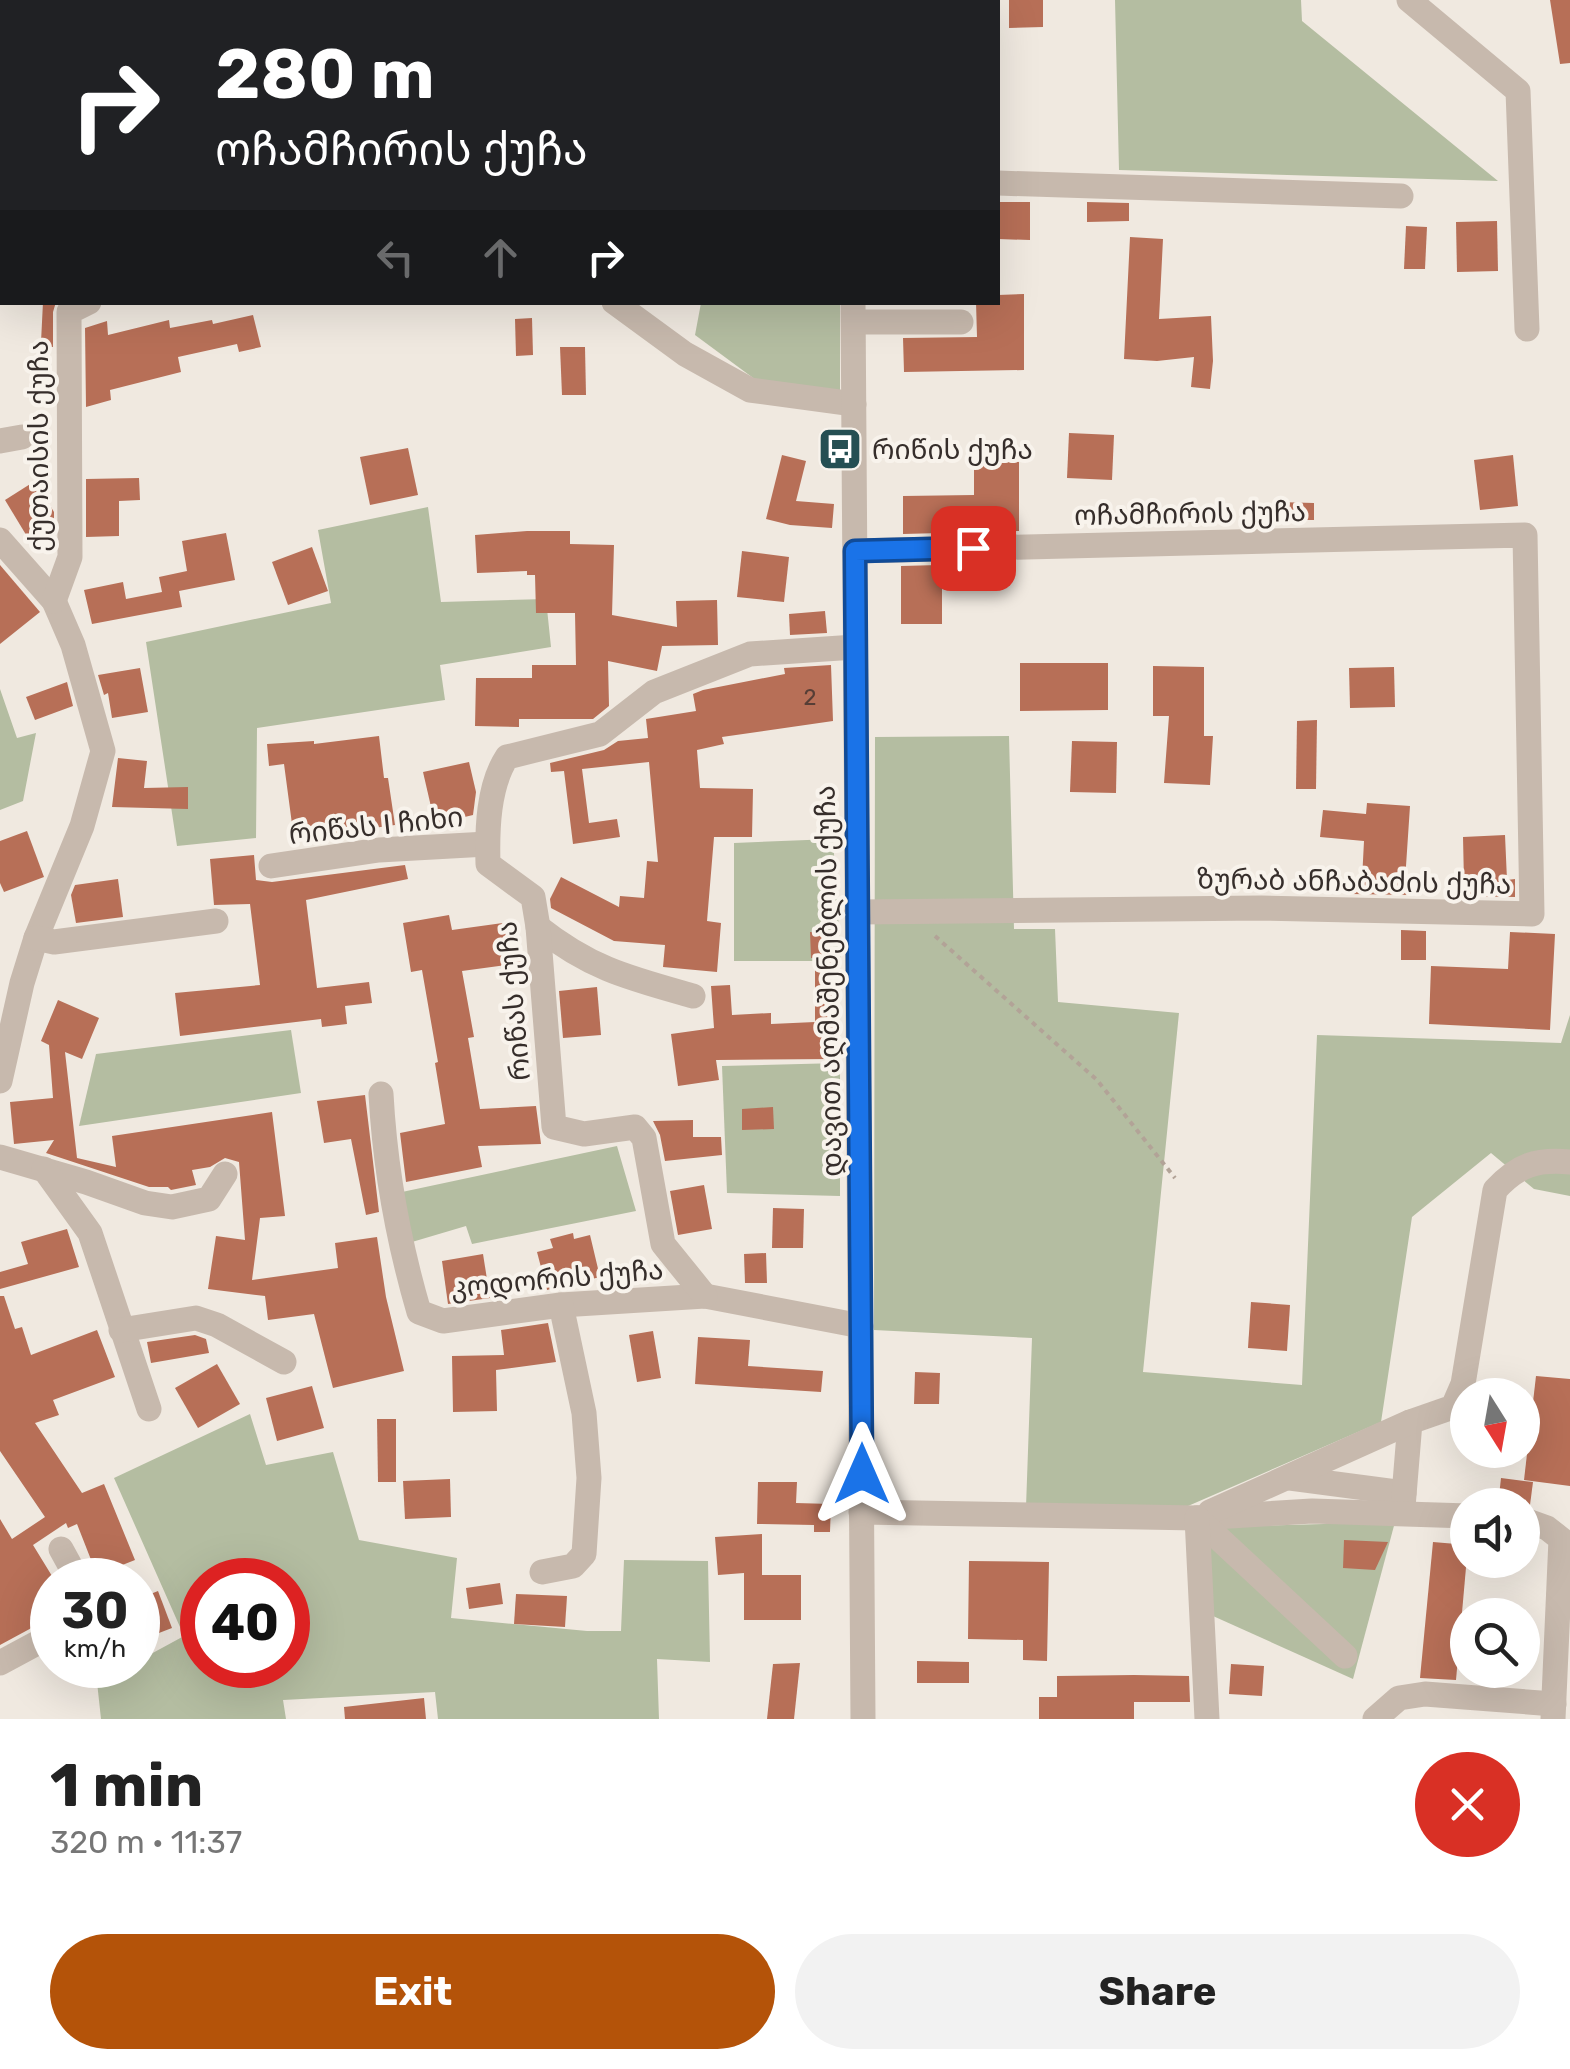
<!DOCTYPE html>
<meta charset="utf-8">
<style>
body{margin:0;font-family:Rubik,"Noto Sans Georgian",sans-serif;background:#f2f2f2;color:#222;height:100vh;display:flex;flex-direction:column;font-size:38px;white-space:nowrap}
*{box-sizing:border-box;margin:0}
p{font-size:32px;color:#767676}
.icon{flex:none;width:55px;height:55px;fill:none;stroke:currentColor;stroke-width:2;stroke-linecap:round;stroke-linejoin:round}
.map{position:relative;height:1719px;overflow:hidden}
.sheet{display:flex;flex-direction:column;background:#fff;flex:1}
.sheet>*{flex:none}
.top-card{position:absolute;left:0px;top:0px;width:1000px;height:305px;box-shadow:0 10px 40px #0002;background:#202124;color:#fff;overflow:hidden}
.needle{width:65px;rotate:169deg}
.buttons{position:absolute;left:1450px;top:1378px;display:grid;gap:20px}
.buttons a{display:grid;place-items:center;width:90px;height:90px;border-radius:50%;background:#fff;box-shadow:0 10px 40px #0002;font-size:50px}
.speed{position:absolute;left:30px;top:1558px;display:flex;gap:20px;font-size:50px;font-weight:700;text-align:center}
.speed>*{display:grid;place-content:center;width:130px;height:130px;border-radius:50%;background:#fff;box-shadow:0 10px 40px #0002;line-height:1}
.speed small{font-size:25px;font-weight:400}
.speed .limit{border:15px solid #d22;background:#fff;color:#111}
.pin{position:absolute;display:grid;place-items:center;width:85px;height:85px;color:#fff;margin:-42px;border-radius:20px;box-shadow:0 5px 15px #0006}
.me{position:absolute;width:110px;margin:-55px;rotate:0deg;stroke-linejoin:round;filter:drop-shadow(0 0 8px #0008)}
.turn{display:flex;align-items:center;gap:35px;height:210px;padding:0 50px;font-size:45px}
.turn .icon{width:130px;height:130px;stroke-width:2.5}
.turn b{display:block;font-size:70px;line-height:85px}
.lanes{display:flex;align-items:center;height:95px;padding:0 50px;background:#0003;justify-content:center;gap:50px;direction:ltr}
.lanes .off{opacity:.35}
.round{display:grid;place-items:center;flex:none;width:105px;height:105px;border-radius:52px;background:#f2f2f2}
.head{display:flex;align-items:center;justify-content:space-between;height:170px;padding:0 50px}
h1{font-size:60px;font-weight:700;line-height:75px}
.action{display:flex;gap:20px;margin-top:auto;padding:20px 50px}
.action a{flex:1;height:115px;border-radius:60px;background:#b45309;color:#fff;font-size:40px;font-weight:700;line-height:115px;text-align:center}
.action a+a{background:#f2f2f2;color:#222}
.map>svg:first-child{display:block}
.green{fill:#b4bda1;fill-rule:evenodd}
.building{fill:#b76f57}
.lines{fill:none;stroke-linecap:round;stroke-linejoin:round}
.path{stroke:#b2a397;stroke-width:4;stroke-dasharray:5 5;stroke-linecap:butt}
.minor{stroke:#c7b9ad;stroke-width:25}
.route-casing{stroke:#114b97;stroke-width:25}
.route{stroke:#1a73e8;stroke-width:18}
.labels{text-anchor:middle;stroke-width:8;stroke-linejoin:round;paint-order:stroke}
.number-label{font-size:22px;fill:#563e36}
.street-label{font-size:28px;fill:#362e2b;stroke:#f8f3ec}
.poi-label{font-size:28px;fill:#362e2b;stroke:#f8f3ec;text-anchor:start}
</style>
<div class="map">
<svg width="1570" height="1719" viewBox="0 0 1570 1719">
<rect width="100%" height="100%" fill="#f0e9e0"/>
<g class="green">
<path d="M1115 0H1301L1302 21 1498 181 1119 170Z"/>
<path d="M701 303H840V391L764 386 695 335Z"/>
<path d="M428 507 441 602 546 599 551 647 440 665 445 700 257 728 256 838 177 846 146 642 331 603 318 530Z"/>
<path d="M0 689 17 738 36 733 23 801 0 810Z"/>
<path d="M1009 736 1014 929H1055L1058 1002 1179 1013 1143 1372 1302 1385 1317 1035 1561 1043 1570 1015V1196L1534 1189 1491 1153 1412 1217 1381 1422 1188 1506 1026 1507 1032 1338 874 1330 875 737Z"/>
<path d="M833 839 841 961H734V843Z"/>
<path d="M291 1030 301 1093 79 1126 96 1054Z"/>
<path d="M840 1063V1196L727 1193 722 1066Z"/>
<path d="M617 1146 636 1211 472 1244 466 1226 412 1242 402 1192Z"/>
<path d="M250 1414 266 1465 333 1452 359 1540 457 1558 451 1618 587 1631H621L624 1560 708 1561 710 1662 657 1659 659 1719H438L435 1692 283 1700 286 1719H101L97 1682 129 1665H138V1661L184 1636 114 1478ZM202 1580H288V1665H202Z"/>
<path d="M1395 1522 1353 1679 1213 1616 1204 1539 1212 1527Z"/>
</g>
<g class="building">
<path d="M1009 0H1043V27L1009 28Z"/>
<path d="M1550 0H1570V63L1560 64Z"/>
<path d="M998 202H1030V240L998 239Z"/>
<path d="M1087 202 1129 203V221L1087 222Z"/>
<path d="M1497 221 1498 271 1457 272 1456 222Z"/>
<path d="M1406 226 1427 227 1425 269H1404Z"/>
<path d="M1130 237 1163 239 1159 319 1211 316 1213 361 1210 389 1191 387 1194 357 1157 361 1124 359Z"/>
<path d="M1024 294V370L904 372 903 338 977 337 976 302H998V295Z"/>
<path d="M43 302H56L53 312V347L35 346 41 342Z"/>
<path d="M253 315 261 347 239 352 237 344 178 357 181 372 110 390 111 400 86 407 85 328 107 321 108 335 169 320 170 328 212 320 213 324Z"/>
<path d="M532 318 533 355 516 356 515 319Z"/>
<path d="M560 347H585L586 395H562Z"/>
<path d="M1069 433 1114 435 1112 480 1067 478Z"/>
<path d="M408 448 418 495 370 505 360 457Z"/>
<path d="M782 455 806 461 796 501 834 504 832 528 790 525 766 519Z"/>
<path d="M1513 455 1518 506 1480 510 1474 460Z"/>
<path d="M1019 462V531L903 534V496L974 495V463Z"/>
<path d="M139 478 140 500 119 501V536L86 537V479Z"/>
<path d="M35 481 54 512V523L28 538 5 500Z"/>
<path d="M1277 502 1314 503V520H1276Z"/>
<path d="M527 531H570V544L614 545 612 615 677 627 676 601 717 600 718 645 662 646 657 671 608 661 609 706 593 719H519V727L475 726 476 678H532V665H576L575 613H536L535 575H527V571L477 573 475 535Z"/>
<path d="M226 533 235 580 179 591 182 607 92 624 84 590 123 582 126 599 162 592 159 577 187 571 182 541Z"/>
<path d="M312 547 328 591 288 605 272 562Z"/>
<path d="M742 551 789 557 784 602 737 597Z"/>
<path d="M1014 563V576H942V624H901V566Z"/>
<path d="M0 565 40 612 0 644Z"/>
<path d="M825 611 827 633 790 635 789 614Z"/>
<path d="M1020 663H1108V710L1020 711Z"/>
<path d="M831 665 833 721 722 737 724 744 697 750 700 788 753 789 752 837H714L707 921 721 923 717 972 663 967 665 945 614 941 551 908 550 899 561 877 619 907 620 896 644 898 647 861 658 862 649 762 582 769 589 823 617 819 620 837 573 844 564 771 551 772 550 763 604 750 618 741 648 738 646 719 696 711 693 694 703 690 785 674 784 668Z"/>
<path d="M1153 666 1204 667V736H1213L1210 785 1164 783 1169 716H1153Z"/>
<path d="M1394 667 1395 707 1350 708 1349 668Z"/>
<path d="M140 668 148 712 112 718 108 693 104 695 98 675Z"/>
<path d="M67 682 73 706 35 720 26 697Z"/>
<path d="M1317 720 1316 789H1296L1297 721Z"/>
<path d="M379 736 384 778H388L395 825 294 839 284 764 269 766 267 744 314 741V744Z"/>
<path d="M1072 741 1117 742 1116 793 1070 792Z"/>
<path d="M118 758 147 761 144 788 188 787V809L112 807Z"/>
<path d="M469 762 476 792 473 815 435 824 423 772Z"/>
<path d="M1367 803 1410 806 1405 881 1411 882V895L1352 894 1353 879 1362 880 1364 841 1320 837 1323 810 1366 814Z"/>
<path d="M27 831 44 877 4 892 0 883V841Z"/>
<path d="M1505 835 1507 880 1515 879V897L1456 896V882H1464L1463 837Z"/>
<path d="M254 855 256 880 272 882 405 865 408 879 306 900 317 988 369 982 372 1003 345 1006 347 1024 322 1027 321 1019 180 1036 175 993 260 985 250 904 214 905 210 859Z"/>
<path d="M118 879 123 917 76 923 71 895 75 885Z"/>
<path d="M449 915 452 930 517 921 522 963 462 971 474 1037 468 1038 480 1109 536 1106 541 1144 478 1146 482 1167 406 1182 400 1133 445 1124 435 1063 438 1062 422 970 411 972 403 923Z"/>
<path d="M1401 930 1426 931V960H1401Z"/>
<path d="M810 932H830L834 1059 716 1060 719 1080 678 1086 671 1034 714 1028 711 986 730 985 732 1015 771 1013V1024L815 1022V958H811Z"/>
<path d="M1510 932 1555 934 1550 1030 1429 1024 1431 966 1508 969Z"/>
<path d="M597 987 601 1035 563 1038 559 991Z"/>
<path d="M58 1000 99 1018 82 1059 65 1052 77 1158 116 1167 112 1136 272 1112 285 1216 260 1218 252 1280 338 1268 335 1243 377 1237 386 1297 404 1371 333 1388 314 1314 268 1320 265 1296 208 1289 216 1236 245 1240 239 1162 225 1158 210 1167 192 1170 196 1185 171 1190 168 1187H149L46 1153 54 1140 14 1144 10 1102 53 1098 49 1045 41 1041Z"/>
<path d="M365 1095 379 1212 366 1215 351 1139 324 1143 317 1101Z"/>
<path d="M773 1107 774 1129 742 1130V1109Z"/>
<path d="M693 1120V1137H721L722 1155 665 1161 660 1135 653 1121Z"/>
<path d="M704 1185 712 1229 678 1235 670 1191Z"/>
<path d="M773 1208 804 1209 803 1248H772Z"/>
<path d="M67 1229 79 1267 0 1289V1272L28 1264 21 1242Z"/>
<path d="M573 1233 574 1239 590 1235 600 1277 547 1290 537 1252 553 1248 550 1239Z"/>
<path d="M766 1253 767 1283H745L744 1254Z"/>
<path d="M483 1254 490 1298 448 1304 442 1261Z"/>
<path d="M0 1296H4L15 1329 22 1327 31 1355 97 1330 115 1377 53 1400 59 1415 35 1423 82 1493 104 1484 135 1560 97 1575 77 1524 68 1528 66 1523 33 1545 52 1576V1604L34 1615 37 1625 0 1645V1519L12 1539 45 1517 0 1451Z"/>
<path d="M1251 1302 1290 1305 1287 1351 1248 1348Z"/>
<path d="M548 1323 556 1362 496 1370 497 1411 453 1412 452 1356 504 1355 501 1330Z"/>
<path d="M653 1331 661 1378 637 1382 629 1335Z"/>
<path d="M195 1335 206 1339 209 1353 151 1363 147 1342Z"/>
<path d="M698 1337 750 1340 748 1366 823 1371 821 1392 695 1384Z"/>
<path d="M217 1364 240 1404 198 1428 175 1388Z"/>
<path d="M915 1372 940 1373 939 1404H914Z"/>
<path d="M1536 1376 1570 1379V1486L1524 1480Z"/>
<path d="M312 1386 324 1428 277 1441 266 1398Z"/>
<path d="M377 1419H396V1482H378Z"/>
<path d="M1501 1478 1533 1482 1530 1505H1498Z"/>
<path d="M450 1479 451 1517 405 1519 403 1481Z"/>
<path d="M758 1482H797L796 1503 831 1504 830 1532H814V1525L757 1524Z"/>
<path d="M762 1534V1575H801V1620H744V1573L718 1575 715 1537Z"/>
<path d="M1344 1540 1388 1542 1375 1570 1343 1568Z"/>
<path d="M1433 1542 1468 1545 1456 1680 1420 1678Z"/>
<path d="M969 1561 1049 1562 1047 1661 1023 1660V1640L968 1639Z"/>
<path d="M500 1583 503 1604 469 1609 466 1588Z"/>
<path d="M158 1591 172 1628 138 1641V1599Z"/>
<path d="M516 1594 567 1596 565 1627 514 1624Z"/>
<path d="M917 1661 969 1662V1683H917Z"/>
<path d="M800 1663 794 1719H767L773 1664Z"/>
<path d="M1231 1664 1264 1666 1262 1696 1229 1694Z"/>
<path d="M1134 1675 1189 1676 1190 1702H1134V1719H1039V1697H1057V1676Z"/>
<path d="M424 1698 426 1719H345L344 1707Z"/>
</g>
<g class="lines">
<path class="path" d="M935 936 1097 1080 1175 1178"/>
<g class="minor">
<path d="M156 0 157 2"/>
<path d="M378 0 379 2"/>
<path d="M851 0V2"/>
<path d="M1409 0 1518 91 1527 329"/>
<path d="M998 183 1401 196"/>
<path d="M614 302 685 354 750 390 854 404"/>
<path d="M853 302 863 1719"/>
<path d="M854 322H961"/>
<path d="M0 441 22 437"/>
<path d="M0 540 54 601 73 645 103 751 82 826 36 938 22 983 0 1081"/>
<path d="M855 551 1525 535 1532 914 1261 908 857 912"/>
<path d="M54 601 70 557 69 312 89 302"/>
<path d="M271 866 379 850 487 844"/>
<path d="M538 927C591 969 629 978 693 996"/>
<path d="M36 938 54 942 216 921"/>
<path d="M381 1094C385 1169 398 1240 419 1312L443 1321 561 1305 705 1296 861 1326"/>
<path d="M0 1157 86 1182 145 1203 172 1207 209 1199 225 1174"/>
<path d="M44 1169 90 1233 149 1409"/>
<path d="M705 1296 663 1244 644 1138 635 1127 584 1134 554 1127 538 927 533 897 488 864C487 830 488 786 507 757L600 734 654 692 750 654 855 647"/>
<path d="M121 1330 196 1318 217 1325 284 1362"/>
<path d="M1290 1478 1404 1493"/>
<path d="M1403 1507 1410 1422"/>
<path d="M861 1512 1197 1518 1312 1511 1468 1516"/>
<path d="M1210 1512 1410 1422 1453 1407 1463 1384 1495 1190C1518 1165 1536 1159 1570 1162"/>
<path d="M1197 1518 1345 1656"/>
<path d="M1197 1518 1207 1719"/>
<path d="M1522 1519 1547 1528 1561 1539 1553 1719"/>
<path d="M61 1549 78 1580"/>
<path d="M542 1572 573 1566 584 1554 589 1478 584 1413 561 1305"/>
<path d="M0 1663 52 1635"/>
<path d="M1375 1719 1399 1698 1425 1694 1554 1704"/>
</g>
</g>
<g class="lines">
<defs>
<path id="route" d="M862 1474 855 551 973 548"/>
</defs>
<use href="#route" class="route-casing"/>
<use href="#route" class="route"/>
</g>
<defs>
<symbol id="bus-square" viewBox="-11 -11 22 22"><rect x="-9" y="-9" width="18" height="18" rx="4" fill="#254f53" stroke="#f8f3ec"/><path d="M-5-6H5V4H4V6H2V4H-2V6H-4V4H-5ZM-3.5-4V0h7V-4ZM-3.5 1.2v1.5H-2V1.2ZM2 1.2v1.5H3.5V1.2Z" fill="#fff"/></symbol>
</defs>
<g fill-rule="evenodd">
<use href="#bus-square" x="815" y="424" width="50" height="50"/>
</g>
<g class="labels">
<g class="number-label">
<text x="810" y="705">2</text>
</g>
<g class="street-label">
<text transform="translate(38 446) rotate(-90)" y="10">ქუთაისის ქუჩა</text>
<text transform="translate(1190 513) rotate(-1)" y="10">ოჩამჩირის ქუჩა</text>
<text transform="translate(376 825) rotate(-6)" y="10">რიწას I ჩიხი</text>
<text transform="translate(1354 881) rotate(1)" y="10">ზურაბ ანჩაბაძის ქუჩა</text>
<text transform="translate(828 981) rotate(-91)" y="10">დავით აღმაშენებლის ქუჩა</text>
<text transform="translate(513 1001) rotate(-95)" y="10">რიწას ქუჩა</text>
<text transform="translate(557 1278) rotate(-5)" y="10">კოდორის ქუჩა</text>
</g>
<g class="poi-label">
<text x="872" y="459">რიწის ქუჩა</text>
</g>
</g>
</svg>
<div class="buttons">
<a><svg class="needle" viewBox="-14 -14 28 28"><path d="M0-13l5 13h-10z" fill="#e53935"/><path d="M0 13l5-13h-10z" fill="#767676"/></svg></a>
<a><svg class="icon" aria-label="sound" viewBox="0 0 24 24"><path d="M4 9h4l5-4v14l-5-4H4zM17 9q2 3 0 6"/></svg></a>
<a><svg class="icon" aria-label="search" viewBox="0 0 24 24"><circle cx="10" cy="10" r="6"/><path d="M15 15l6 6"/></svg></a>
</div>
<div class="speed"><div>30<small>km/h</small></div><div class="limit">40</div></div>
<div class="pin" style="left:973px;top:548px;background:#d93025"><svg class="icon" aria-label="arrive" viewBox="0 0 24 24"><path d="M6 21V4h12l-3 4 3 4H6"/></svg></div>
<svg class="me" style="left:862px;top:1474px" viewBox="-20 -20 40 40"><path d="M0-17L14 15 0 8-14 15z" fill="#1a73e8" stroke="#fff" stroke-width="4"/></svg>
<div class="top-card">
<div class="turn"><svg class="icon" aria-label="right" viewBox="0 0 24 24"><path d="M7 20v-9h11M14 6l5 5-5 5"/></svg><div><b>280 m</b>ოჩამჩირის ქუჩა</div></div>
<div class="lanes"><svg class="icon off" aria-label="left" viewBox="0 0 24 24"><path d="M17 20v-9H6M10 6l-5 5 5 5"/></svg><svg class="icon off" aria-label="ahead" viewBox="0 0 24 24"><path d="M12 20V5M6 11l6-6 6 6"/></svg><svg class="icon" aria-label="right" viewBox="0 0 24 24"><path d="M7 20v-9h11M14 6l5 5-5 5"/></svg></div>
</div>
</div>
<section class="sheet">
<div class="head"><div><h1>1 min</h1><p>320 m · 11:37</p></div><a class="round" style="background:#d93025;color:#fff"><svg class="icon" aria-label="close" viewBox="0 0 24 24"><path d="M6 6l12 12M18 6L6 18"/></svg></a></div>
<div class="action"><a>Exit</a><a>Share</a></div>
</section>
